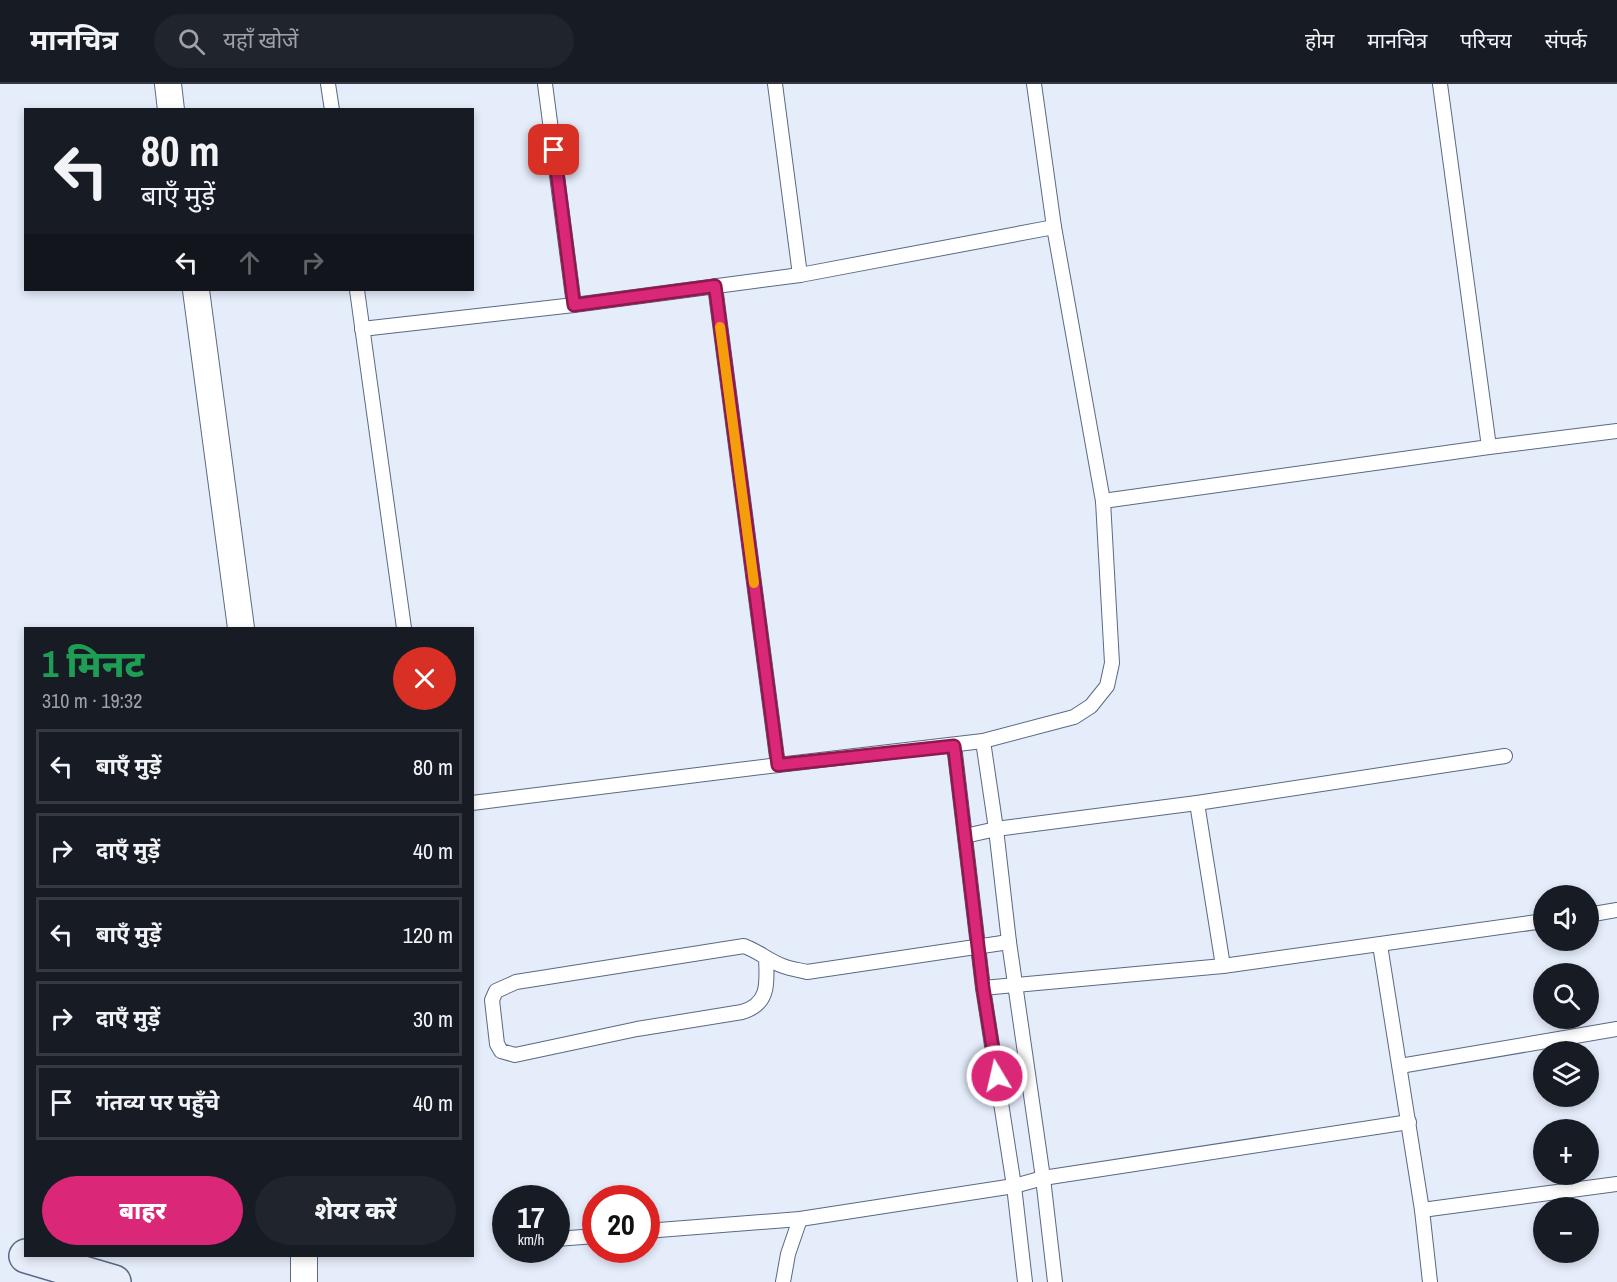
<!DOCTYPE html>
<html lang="hi">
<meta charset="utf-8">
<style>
body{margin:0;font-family:"Archivo Narrow","Noto Sans Devanagari",sans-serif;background:#20242c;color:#f1f3f6;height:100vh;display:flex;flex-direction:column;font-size:22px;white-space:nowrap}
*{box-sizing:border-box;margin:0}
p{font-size:20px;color:#9ea1a6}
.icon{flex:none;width:33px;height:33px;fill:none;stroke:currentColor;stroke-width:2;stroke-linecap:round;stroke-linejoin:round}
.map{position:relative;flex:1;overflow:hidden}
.side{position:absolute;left:24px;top:543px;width:450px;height:630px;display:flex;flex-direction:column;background:#171b24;border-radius:0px;box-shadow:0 3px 9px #0003}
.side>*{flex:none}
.banner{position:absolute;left:24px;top:24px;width:450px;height:183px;border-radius:0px;box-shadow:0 3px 9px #0003;background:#171b24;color:#f1f3f6;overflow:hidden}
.tools{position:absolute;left:1533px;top:801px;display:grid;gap:12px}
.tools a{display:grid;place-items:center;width:66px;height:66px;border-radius:50%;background:#171b24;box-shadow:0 3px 9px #0003;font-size:30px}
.speed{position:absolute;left:492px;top:1101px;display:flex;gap:12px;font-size:30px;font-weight:700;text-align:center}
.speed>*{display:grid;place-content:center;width:78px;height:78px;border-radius:50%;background:#171b24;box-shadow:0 3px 9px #0003;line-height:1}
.speed small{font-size:15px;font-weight:400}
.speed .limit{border:9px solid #d22;background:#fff;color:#111}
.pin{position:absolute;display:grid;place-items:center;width:51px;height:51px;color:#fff;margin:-26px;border-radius:12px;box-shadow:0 3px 9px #0006}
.me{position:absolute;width:66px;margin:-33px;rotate:351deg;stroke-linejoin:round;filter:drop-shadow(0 0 4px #0008)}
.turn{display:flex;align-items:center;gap:21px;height:126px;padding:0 18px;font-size:27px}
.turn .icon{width:78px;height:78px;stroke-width:2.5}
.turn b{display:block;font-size:42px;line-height:51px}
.lanes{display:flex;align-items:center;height:57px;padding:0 18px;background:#0003;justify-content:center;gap:30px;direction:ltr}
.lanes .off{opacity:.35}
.round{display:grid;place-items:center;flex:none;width:63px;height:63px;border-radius:32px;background:#20242c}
.head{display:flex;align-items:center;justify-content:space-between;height:102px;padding:0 18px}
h1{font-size:36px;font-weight:800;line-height:45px;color:#1e9e55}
.action{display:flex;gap:12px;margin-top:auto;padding:12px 18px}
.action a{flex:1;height:69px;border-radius:36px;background:#db2777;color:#fff;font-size:24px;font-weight:800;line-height:69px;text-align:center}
.action a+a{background:#20242c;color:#f1f3f6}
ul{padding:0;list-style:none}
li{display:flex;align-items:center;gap:18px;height:75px;margin:0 12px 9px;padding:0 6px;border:3px solid #363941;border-radius:0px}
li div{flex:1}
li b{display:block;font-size:22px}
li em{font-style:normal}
header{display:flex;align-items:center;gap:36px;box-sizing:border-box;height:84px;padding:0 30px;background:#171b24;border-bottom:2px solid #363941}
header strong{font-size:28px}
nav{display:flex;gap:33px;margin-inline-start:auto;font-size:21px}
.search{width:420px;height:54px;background:#20242c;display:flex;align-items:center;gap:15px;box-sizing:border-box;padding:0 21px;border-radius:33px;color:#9ea1a6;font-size:22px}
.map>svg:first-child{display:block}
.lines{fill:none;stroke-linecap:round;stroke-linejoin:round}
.lane-casing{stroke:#5a6986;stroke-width:16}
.street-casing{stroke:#5a6986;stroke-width:28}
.secondary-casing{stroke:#5a6986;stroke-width:36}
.lane{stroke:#fff;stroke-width:14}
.street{stroke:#fff;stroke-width:26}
.secondary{stroke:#e7eefa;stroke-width:33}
.route-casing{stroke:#8e194d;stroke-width:15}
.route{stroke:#db2777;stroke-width:10}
.slow{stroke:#f59e0b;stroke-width:10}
</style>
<header>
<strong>मानचित्र</strong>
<div class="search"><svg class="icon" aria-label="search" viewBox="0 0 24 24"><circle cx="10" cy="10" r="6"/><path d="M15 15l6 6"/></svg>यहाँ खोजें</div>
<nav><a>होम</a><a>मानचित्र</a><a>परिचय</a><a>संपर्क</a></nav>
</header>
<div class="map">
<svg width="1617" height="1198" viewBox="0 0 1617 1198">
<rect width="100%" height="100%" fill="#e5ecfa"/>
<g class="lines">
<defs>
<g id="lane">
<path d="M328 0 332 26"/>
<path d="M545 0 574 221"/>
<path d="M775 0 800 191"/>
<path d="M715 202 778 681 983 657 1074 633 1091 622 1107 602 1112 579 1103 417 1054 143 1034 0"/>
<path d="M357 206 404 544"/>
<path d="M362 245 574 221 800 191 1054 143"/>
<path d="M1489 363 1617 347"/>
<path d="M1103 417 1489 363 1440 0"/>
<path d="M983 657 996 745 1009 858 1043 1094 1055 1198"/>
<path d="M954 661 983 904 1014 1102 1025 1198"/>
<path d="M472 719 778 681"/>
<path d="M1197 719 1223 882"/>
<path d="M965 752 996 745 1197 719 1505 672"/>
<path d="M1588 831 1617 826"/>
<path d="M1380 861 1422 1126 1430 1198"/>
<path d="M766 874C767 898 770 920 742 928L637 945 515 971 501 967 497 960 492 916 496 907 516 898 744 862C758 867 769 877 783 882 791 885 799 886 807 888L1009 858"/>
<path d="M983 904 1223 882 1544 837"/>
<path d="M1400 982 1617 945"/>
<path d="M1422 1126 1617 1100"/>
<path d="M646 1147 800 1135 1014 1102 1043 1094 1409 1038"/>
<path d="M556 1155 596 1152"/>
<path d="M783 1198 788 1170 800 1135"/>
</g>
<g id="street">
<path d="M168 0 171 26"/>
<path d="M196 206 241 544"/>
<path d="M304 1172V1198"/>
</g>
<path id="secondary" d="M26 1172 114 1198"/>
</defs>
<use href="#lane" class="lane-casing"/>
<use href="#street" class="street-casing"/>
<use href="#secondary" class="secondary-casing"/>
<use href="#lane" class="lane"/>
<use href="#street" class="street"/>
<use href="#secondary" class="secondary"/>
</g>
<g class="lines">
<defs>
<path id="route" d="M554 66 574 221 715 202 778 681 954 662 983 904 997 992"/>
</defs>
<use href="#route" class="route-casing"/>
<use href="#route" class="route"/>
<path class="slow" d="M720 243 754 499"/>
</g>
</svg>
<div class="tools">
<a><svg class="icon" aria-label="sound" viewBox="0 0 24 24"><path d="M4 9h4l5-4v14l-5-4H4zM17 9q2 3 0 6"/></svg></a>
<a><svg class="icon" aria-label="search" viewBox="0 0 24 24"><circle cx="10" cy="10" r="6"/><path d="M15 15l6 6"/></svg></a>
<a><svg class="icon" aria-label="layers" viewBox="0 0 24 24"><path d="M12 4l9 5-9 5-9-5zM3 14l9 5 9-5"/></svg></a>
<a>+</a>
<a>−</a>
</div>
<div class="speed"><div>17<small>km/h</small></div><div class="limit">20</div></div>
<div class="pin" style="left:554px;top:66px;background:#d93025"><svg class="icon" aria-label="arrive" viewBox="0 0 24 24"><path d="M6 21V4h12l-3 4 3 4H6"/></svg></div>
<svg class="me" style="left:997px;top:992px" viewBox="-20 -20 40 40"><circle r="17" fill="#db2777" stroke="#fff" stroke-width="3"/><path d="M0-11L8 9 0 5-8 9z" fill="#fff"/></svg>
<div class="banner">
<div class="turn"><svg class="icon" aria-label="left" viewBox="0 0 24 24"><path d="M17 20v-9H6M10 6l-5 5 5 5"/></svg><div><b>80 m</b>बाएँ मुड़ें</div></div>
<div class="lanes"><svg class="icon" aria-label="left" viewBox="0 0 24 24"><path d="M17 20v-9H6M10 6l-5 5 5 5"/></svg><svg class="icon off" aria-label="ahead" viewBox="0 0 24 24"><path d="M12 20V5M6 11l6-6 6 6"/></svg><svg class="icon off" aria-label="right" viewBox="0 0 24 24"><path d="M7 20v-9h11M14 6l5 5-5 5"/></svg></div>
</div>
<section class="side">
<div class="head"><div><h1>1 मिनट</h1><p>310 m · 19:32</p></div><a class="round" style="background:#d93025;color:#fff"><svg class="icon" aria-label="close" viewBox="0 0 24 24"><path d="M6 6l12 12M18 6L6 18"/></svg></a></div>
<ul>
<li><svg class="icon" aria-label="left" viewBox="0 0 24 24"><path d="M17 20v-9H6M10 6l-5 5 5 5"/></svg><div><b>बाएँ मुड़ें</b></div><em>80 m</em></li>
<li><svg class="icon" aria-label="right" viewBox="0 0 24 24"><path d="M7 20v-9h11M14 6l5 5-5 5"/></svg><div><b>दाएँ मुड़ें</b></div><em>40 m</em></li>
<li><svg class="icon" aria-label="left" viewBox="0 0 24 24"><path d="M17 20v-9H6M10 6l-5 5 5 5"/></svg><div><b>बाएँ मुड़ें</b></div><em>120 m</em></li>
<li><svg class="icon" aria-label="right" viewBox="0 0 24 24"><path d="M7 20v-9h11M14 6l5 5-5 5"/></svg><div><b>दाएँ मुड़ें</b></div><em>30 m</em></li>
<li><svg class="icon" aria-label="arrive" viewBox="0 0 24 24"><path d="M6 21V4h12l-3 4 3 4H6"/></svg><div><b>गंतव्य पर पहुँचे</b></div><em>40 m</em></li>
</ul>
<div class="action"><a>बाहर</a><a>शेयर करें</a></div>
</section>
</div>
